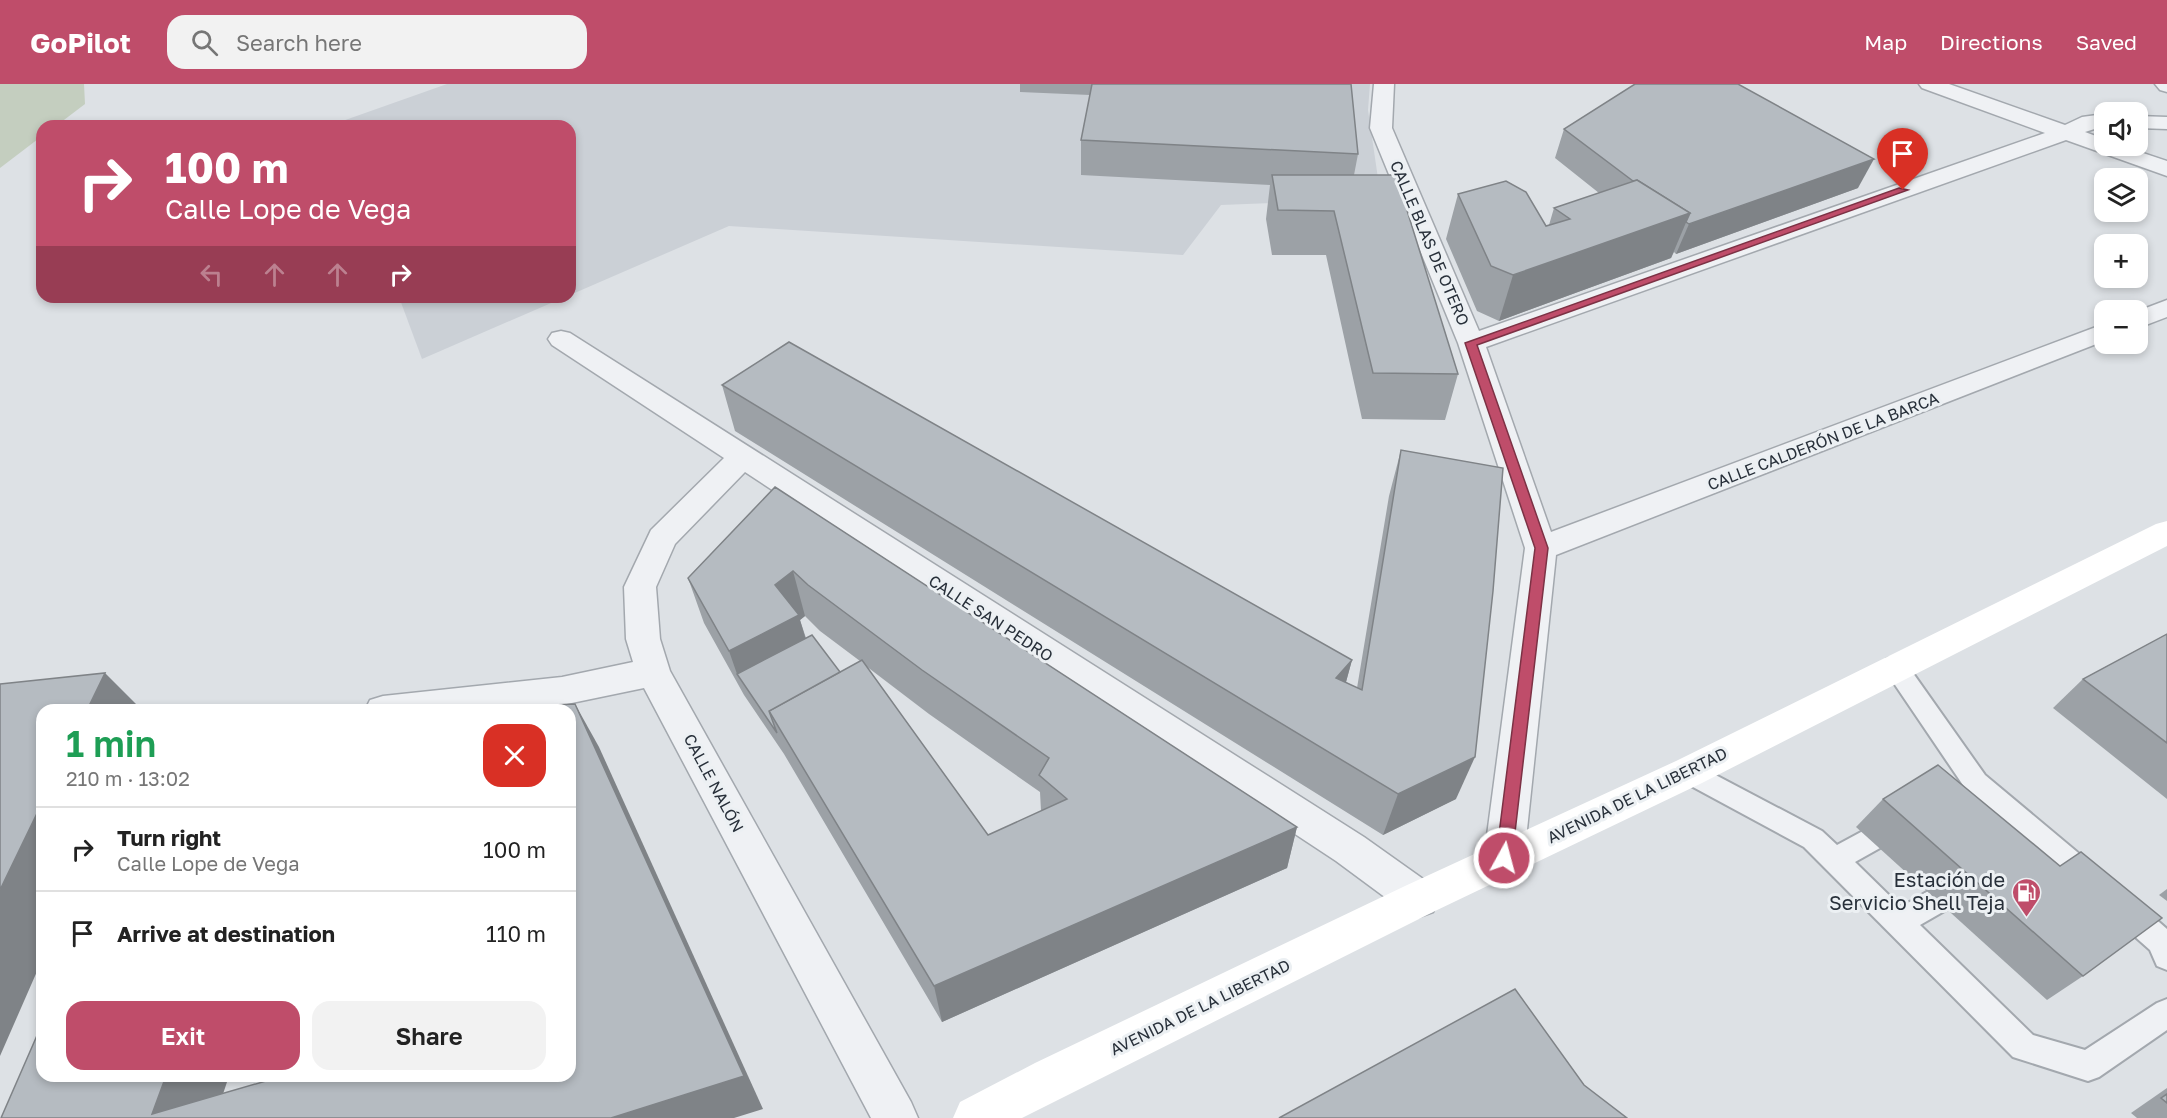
<!DOCTYPE html>
<meta charset="utf-8">
<style>
body{margin:0;font-family:"Golos Text",sans-serif;background:#f2f2f2;color:#222;height:100vh;display:flex;flex-direction:column;font-size:22px;white-space:nowrap}
*{box-sizing:border-box;margin:0}
p{font-size:20px;color:#767676}
.icon{flex:none;width:33px;height:33px;fill:none;stroke:currentColor;stroke-width:2;stroke-linecap:round;stroke-linejoin:round}
.map{position:relative;flex:1;overflow:hidden}
.side{position:absolute;left:36px;top:620px;width:540px;height:378px;display:flex;flex-direction:column;background:#fff;border-radius:18px;box-shadow:0 3px 9px #0003}
.side>*{flex:none}
.banner{position:absolute;left:36px;top:36px;width:540px;height:183px;border-radius:18px;box-shadow:0 3px 9px #0003;background:#bf4d6a;color:#fff;overflow:hidden}
.tools{position:absolute;left:2094px;top:18px;display:grid;gap:12px}
.tools a{display:grid;place-items:center;width:54px;height:54px;border-radius:12px;background:#fff;box-shadow:0 3px 9px #0003;font-size:30px}
.pin{position:absolute;display:grid;place-items:center;width:51px;height:51px;color:#fff;margin:-62px -26px;border-radius:50% 50% 50% 0;rotate:-45deg;box-shadow:0 0 6px #0007}
.pin .icon{rotate:45deg}
.me{position:absolute;width:66px;margin:-33px;rotate:7deg;stroke-linejoin:round;filter:drop-shadow(0 0 4px #0008)}
.turn{display:flex;align-items:center;gap:21px;height:126px;padding:0 30px;font-size:27px}
.turn .icon{width:78px;height:78px;stroke-width:2.5}
.turn b{display:block;font-size:42px;line-height:51px}
.lanes{display:flex;align-items:center;height:57px;padding:0 30px;background:#0003;justify-content:center;gap:30px;direction:ltr}
.lanes .off{opacity:.35}
.round{display:grid;place-items:center;flex:none;width:63px;height:63px;border-radius:18px;background:#f2f2f2}
.summary{display:flex;align-items:center;justify-content:space-between;height:102px;padding:0 30px}
h1{font-size:36px;font-weight:600;line-height:45px;color:#1e9e55}
.primary-button{display:flex;gap:12px;margin-top:auto;padding:12px 30px}
.primary-button a{flex:1;height:69px;border-radius:18px;background:#bf4d6a;color:#fff;font-size:24px;font-weight:600;line-height:69px;text-align:center}
.primary-button a+a{background:#f2f2f2;color:#222}
ul{padding:0;list-style:none}
li{display:flex;align-items:center;gap:18px;height:84px;padding:0 30px;border-top:2px solid #e0e0e0}
li div{flex:1}
li b{display:block;font-size:22px}
li em{font-style:normal}
header{display:flex;align-items:center;gap:36px;box-sizing:border-box;height:84px;padding:0 30px;background:#bf4d6a;color:#fff}
header strong{font-size:28px}
nav{display:flex;gap:33px;margin-inline-start:auto;font-size:21px}
.search{width:420px;height:54px;background:#f2f2f2;display:flex;align-items:center;gap:15px;box-sizing:border-box;padding:0 21px;border-radius:18px;color:#767676;font-size:22px}
.map>svg:first-child{display:block}
.built{fill:#cbd0d6}
.green{fill:#c4cebf}
.lines{fill:none;stroke-linecap:round;stroke-linejoin:round}
.lane-casing{stroke:#a3a8ae;stroke-width:4}
.street-casing{stroke:#a3a8ae;stroke-width:3}
.lane{fill:#eff1f4;fill-rule:evenodd}
.street{fill:#eff1f4;fill-rule:evenodd}
.secondary{fill:#fff;fill-rule:evenodd}
.wall{fill:#9ca1a6;fill-rule:evenodd}
.shaded-wall{fill:#7f8387}
.building{fill:#b5bbc1;stroke:#7f8387;stroke-width:1.5}
.route{fill:#bf4d6a;stroke:#7c3245;stroke-width:1.5}
.labels{text-anchor:middle;stroke-width:6;stroke-linejoin:round;paint-order:stroke}
.street-label{font-size:16px;fill:#28303a;stroke:#ecf0f3}
.near-poi-label{font-size:20px;fill:#28303a;stroke:#ecf0f3;text-anchor:end}
</style>
<header>
<strong>GoPilot</strong>
<div class="search"><svg class="icon" aria-label="search" viewBox="0 0 24 24"><circle cx="10" cy="10" r="6"/><path d="M15 15l6 6"/></svg>Search here</div>
<nav><a>Map</a><a>Directions</a><a>Saved</a></nav>
</header>
<div class="map">
<svg width="2167" height="1034" viewBox="0 0 2167 1034">
<rect width="100%" height="100%" fill="#dde1e5"/>
<g class="built">
<path d="M447 0H1370L1368 26 1381 115 1221 121 1183 171 729 142 570 211V42H334V40Z"/>
<path d="M399 213H565L422 275Z"/>
</g>
<path class="green" d="M0 0H84L85 20 56 42H42V52L0 84Z"/>
<g class="lines">
<defs>
<g id="lane">
<path d="M1895 573 1903 575 1985 691 2101 788 2105 797 2101 806 2091 809 2081 806 1967 707 1887 589 1883 582 1887 575Z"/>
<path d="M1689 677 1822 747 1837 761 1887 734 1896 731 1905 734 1909 742 1905 750 1855 778 1901 823 1954 792 1964 789 1974 792 1978 801 1974 810 1920 841 2033 951 2085 966 2157 919 2167 915V946L2099 993 2088 997 2013 973 1804 763 1680 696 1676 688 1680 680Z"/>
<path d="M2125 813 2135 817 2167 845V886L2157 882 2150 866 2115 835 2111 826 2115 817Z"/>
</g>
<g id="street">
<path d="M1374 0H1394L1392 44 1479 247 2045 49 1922 4 1919 0H1949L2065 41 2082 33 2104 30V42L2085 48 2104 55V62H2122L2167 77V92L2066 56 1486 263 1551 448 2104 240V257L1556 471 1524 774 1518 786 1504 792 1490 786 1484 774 1525 464 1458 259 1370 44Z"/>
<path d="M2155 0H2167V8L2160 6Z"/>
<path d="M2138 32 2167 33V45L2138 44Z"/>
<path d="M2167 216V233L2138 244V227Z"/>
<path d="M561 247 570 249 1364 753 1433 802 1439 815 1433 828 1419 833 1405 828 1336 777 745 388 675 460 656 503 660 555 670 587 911 1018 918 1034H871L644 604 562 621 522 626H365L370 616 383 612 562 593 633 578 626 555 624 503 651 446 724 374 552 261 548 255 552 249Z"/>
</g>
</defs>
<use href="#lane" class="lane-casing"/>
<use href="#street" class="street-casing"/>
<use href="#lane" class="lane"/>
<use href="#street" class="street"/>
<path class="secondary" d="M2167 437V462L1702 699 1433 828 1022 1034H953L960 1018 1035 979 1405 802 1676 677 2156 440Z"/>
</g>
<g class="wall">
<path d="M1020 0H1351L1358 70 1354 91 1458 290 1445 336 1362 335 1326 171H1272L1266 135 1270 101 1081 91V56L1090 11 1020 8Z"/>
<path d="M1564 45 1858 104 1676 170 1674 168 1671 174 1499 237 1477 227 1446 155 1458 110 1546 142 1549 141 1554 124 1599 109 1555 74Z"/>
<path d="M722 301 1352 576 1346 598 1357 604 1389 412 1401 366 1456 715 1383 751 735 347Z"/>
<path d="M775 403 1297 743 1287 784 942 938 784 670 744 611 704 539 688 494ZM805 532 820 547 860 577 840 588 806 554 800 536ZM866 582 929 630 1040 708 1041 727 988 751Z"/>
<path d="M2167 550V715L2053 624 2083 595Z"/>
<path d="M1883 715 2083 892 2047 916 1856 743Z"/>
<path d="M2167 805V817L2159 811Z"/>
<path d="M2167 1004V1034H2137L2131 1029Z"/>
</g>
<g class="shaded-wall">
<path d="M1874 75 1858 104 1676 170 1689 140Z"/>
<path d="M1690 129 1671 174 1499 237 1513 191Z"/>
<path d="M793 487 805 532 800 536 812 576 737 590 729 567 775 501Z"/>
<path d="M1352 576 1340 620 1336 594Z"/>
<path d="M105 589 142 626H87Z"/>
<path d="M575 620 599 663 763 1025 734 1034H611Z"/>
<path d="M1475 673 1456 715 1383 751 1398 710Z"/>
<path d="M42 719V876L0 972V806Z"/>
<path d="M1297 743 1287 784 942 938 934 902Z"/>
<path d="M166 992H229L215 1034 152 1030Z"/>
</g>
<g class="building">
<path d="M1092 0H1351L1358 70 1081 56Z"/>
<path d="M1635 0H1738L1874 75 1689 140 1686 138 1690 129 1637 96 1633 97 1564 45Z"/>
<path d="M1272 91H1396L1458 290 1373 289 1334 127 1278 126Z"/>
<path d="M1637 96 1690 129 1513 191 1491 182 1458 110 1506 97 1526 108 1546 142 1570 135 1554 124Z"/>
<path d="M789 258 1352 576 1336 594 1362 606 1401 366 1503 384 1493 507 1475 673 1398 710 722 301Z"/>
<path d="M775 403 1297 743 934 902 769 627 862 576 988 751 1067 715 1039 691 1049 674 922 586 808 501 793 487 775 501 799 531 729 567 688 494Z"/>
<path d="M2167 550V659L2083 595Z"/>
<path d="M812 551 840 588 769 627 777 649 737 590Z"/>
<path d="M105 589 87 626H42V719L0 806V600Z"/>
<path d="M575 620 744 992 611 1034H1L42 940V992H166L152 1030 283 992H570V626H443Z"/>
<path d="M1938 681 2060 782 2081 768 2162 834 2083 892 1883 715Z"/>
<path d="M1515 905 1584 1001 1627 1034H1279Z"/>
<path d="M2167 1010V1019L2161 1014Z"/>
</g>
<path class="route" d="M1899 104 1908 106 1477 261 1548 464 1512 774 1510 780 1504 782 1498 780 1496 774 1535 464 1465 259Z"/>
<defs>
<symbol id="fuel-pin" viewBox="-11 -11 22 30"><path d="M0 17L-7.5 6A9.5 9.5 0 1 1 7.5 6Z" fill="#bf4d6a" stroke="#ecf0f3"/><path d="M-5.5-6h7V0h2V4h1.3V-2.5L3-4.5l.8-.8L6-3V5H2.5V1h-1V6h-7ZM-4.2-4.7v3.2H.2V-4.7Z" fill="#fff"/></symbol>
</defs>
<g fill-rule="evenodd">
<use href="#fuel-pin" x="2010" y="792" width="33" height="45"/>
</g>
<g class="labels">
<g class="street-label">
<text transform="translate(1430 159) rotate(67)" y="6">CALLE BLAS DE OTERO</text>
<text transform="translate(1823 357) rotate(-21)" y="6">CALLE CALDERÓN DE LA BARCA</text>
<text transform="translate(991 534) rotate(33)" y="6">CALLE SAN PEDRO</text>
<text transform="translate(714 699) rotate(62)" y="6">CALLE NALÓN</text>
<text transform="translate(1637 711) rotate(-26)" y="6">AVENIDA DE LA LIBERTAD</text>
<text transform="translate(1200 923) rotate(-26)" y="6">AVENIDA DE LA LIBERTAD</text>
</g>
<g class="near-poi-label">
<text x="2005" y="803">Estación de<tspan x="2005" dy="23">Servicio Shell Teja</tspan></text>
</g>
</g>
</svg>
<div class="tools">
<a><svg class="icon" aria-label="sound" viewBox="0 0 24 24"><path d="M4 9h4l5-4v14l-5-4H4zM17 9q2 3 0 6"/></svg></a>
<a><svg class="icon" aria-label="layers" viewBox="0 0 24 24"><path d="M12 4l9 5-9 5-9-5zM3 14l9 5 9-5"/></svg></a>
<a>+</a>
<a>−</a>
</div>
<div class="pin" style="left:1903px;top:106px;background:#d93025"><svg class="icon" aria-label="arrive" viewBox="0 0 24 24"><path d="M6 21V4h12l-3 4 3 4H6"/></svg></div>
<svg class="me" style="left:1504px;top:774px" viewBox="-20 -20 40 40"><circle r="17" fill="#bf4d6a" stroke="#fff" stroke-width="3"/><path d="M0-11L8 9 0 5-8 9z" fill="#fff"/></svg>
<div class="banner">
<div class="turn"><svg class="icon" aria-label="right" viewBox="0 0 24 24"><path d="M7 20v-9h11M14 6l5 5-5 5"/></svg><div><b>100 m</b>Calle Lope de Vega</div></div>
<div class="lanes"><svg class="icon off" aria-label="left" viewBox="0 0 24 24"><path d="M17 20v-9H6M10 6l-5 5 5 5"/></svg><svg class="icon off" aria-label="ahead" viewBox="0 0 24 24"><path d="M12 20V5M6 11l6-6 6 6"/></svg><svg class="icon off" aria-label="ahead" viewBox="0 0 24 24"><path d="M12 20V5M6 11l6-6 6 6"/></svg><svg class="icon" aria-label="right" viewBox="0 0 24 24"><path d="M7 20v-9h11M14 6l5 5-5 5"/></svg></div>
</div>
<section class="side">
<div class="summary"><div><h1>1 min</h1><p>210 m · 13:02</p></div><a class="round" style="background:#d93025;color:#fff"><svg class="icon" aria-label="close" viewBox="0 0 24 24"><path d="M6 6l12 12M18 6L6 18"/></svg></a></div>
<ul>
<li><svg class="icon" aria-label="right" viewBox="0 0 24 24"><path d="M7 20v-9h11M14 6l5 5-5 5"/></svg><div><b>Turn right</b><p>Calle Lope de Vega</p></div><em>100 m</em></li>
<li><svg class="icon" aria-label="arrive" viewBox="0 0 24 24"><path d="M6 21V4h12l-3 4 3 4H6"/></svg><div><b>Arrive at destination</b></div><em>110 m</em></li>
</ul>
<div class="primary-button"><a>Exit</a><a>Share</a></div>
</section>
</div>
